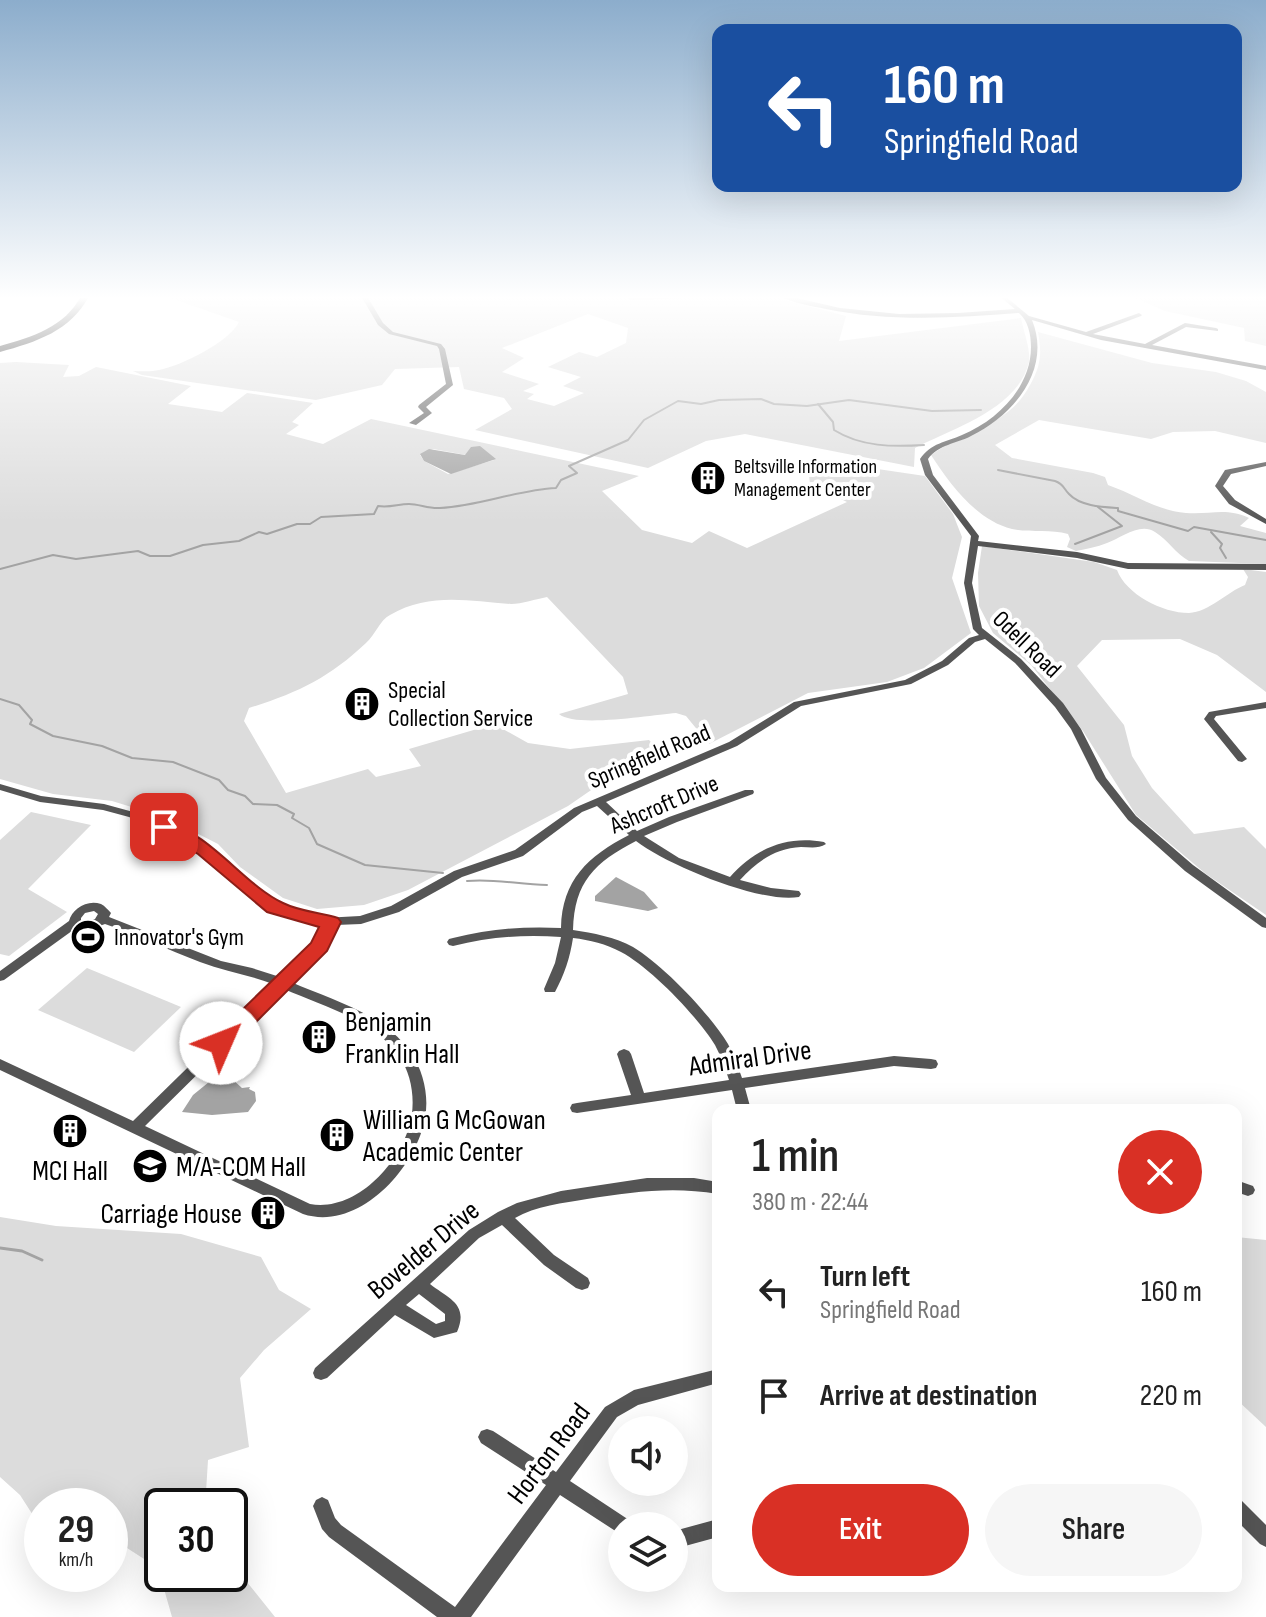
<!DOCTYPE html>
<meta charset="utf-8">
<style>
body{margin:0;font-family:"Sofia Sans Condensed",sans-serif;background:#f6f6f6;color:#222;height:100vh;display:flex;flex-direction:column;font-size:30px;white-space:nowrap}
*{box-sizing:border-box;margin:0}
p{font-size:26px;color:#767676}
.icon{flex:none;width:44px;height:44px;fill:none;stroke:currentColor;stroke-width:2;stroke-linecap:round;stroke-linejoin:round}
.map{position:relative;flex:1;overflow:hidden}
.side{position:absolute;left:712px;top:1104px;width:530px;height:488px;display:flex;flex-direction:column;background:#fff;border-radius:16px;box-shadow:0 8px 32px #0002}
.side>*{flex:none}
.hud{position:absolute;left:712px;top:24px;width:530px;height:168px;border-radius:16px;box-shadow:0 8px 32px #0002;background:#1a4fa0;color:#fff;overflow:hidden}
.controls{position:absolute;left:608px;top:1416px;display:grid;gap:16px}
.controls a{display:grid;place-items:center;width:80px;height:80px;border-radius:50%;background:#fff;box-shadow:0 8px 32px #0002;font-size:40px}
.speed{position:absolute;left:24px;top:1488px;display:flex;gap:16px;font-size:40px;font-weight:700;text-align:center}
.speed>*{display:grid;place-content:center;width:104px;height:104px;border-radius:50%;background:#fff;box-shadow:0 8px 32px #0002;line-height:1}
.speed small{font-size:20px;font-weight:400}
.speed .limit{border:4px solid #111;border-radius:12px;background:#fff;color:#111}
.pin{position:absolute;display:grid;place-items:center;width:68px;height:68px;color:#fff;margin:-34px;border-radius:16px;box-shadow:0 4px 12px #0006}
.me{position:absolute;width:88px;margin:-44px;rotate:46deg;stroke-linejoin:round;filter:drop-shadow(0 0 6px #0008)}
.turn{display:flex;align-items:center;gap:28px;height:168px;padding:0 40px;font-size:36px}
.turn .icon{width:104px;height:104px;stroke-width:2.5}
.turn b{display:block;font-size:56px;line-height:68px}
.round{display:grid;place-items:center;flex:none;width:84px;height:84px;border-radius:42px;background:#f6f6f6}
.overview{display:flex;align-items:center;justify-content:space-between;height:136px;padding:0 40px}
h1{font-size:48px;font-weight:600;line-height:60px}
.cta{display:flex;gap:16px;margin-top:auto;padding:16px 40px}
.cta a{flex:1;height:92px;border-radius:48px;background:#d93025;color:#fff;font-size:32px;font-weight:600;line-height:92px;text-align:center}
.cta a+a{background:#f6f6f6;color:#222}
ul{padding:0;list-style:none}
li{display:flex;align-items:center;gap:24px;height:104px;padding:0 40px}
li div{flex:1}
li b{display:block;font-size:30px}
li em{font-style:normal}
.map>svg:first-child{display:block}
.green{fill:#dcdcdc;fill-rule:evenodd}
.water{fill:#a3a3a3}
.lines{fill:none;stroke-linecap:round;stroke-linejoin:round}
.stream-far1{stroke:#a3a3a3;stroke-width:2}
.stream{stroke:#a3a3a3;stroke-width:3}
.minor{fill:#555;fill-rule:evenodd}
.major{fill:#000;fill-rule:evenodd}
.route{fill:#d93025;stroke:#8d1f18;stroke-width:2}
.labels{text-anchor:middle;stroke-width:8;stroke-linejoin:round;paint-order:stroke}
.far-poi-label{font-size:20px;fill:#000;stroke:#fff;text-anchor:start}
.street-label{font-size:24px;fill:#000;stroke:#fff}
.poi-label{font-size:24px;fill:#000;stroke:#fff;text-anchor:start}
.near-poi-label{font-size:28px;fill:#000;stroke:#fff;text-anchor:start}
.near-street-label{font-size:28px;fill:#000;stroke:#fff}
</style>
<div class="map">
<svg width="1266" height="1617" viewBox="0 0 1266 1617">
<rect width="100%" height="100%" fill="#fff"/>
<g class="green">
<path d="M165 296H769L846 316 839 341 1021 318C1023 330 1031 350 1029 362 1018 409 954 428 915 448L914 467 745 434 706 441 648 468 475 430 512 409 504 398 464 389 459 367 395 369 382 385 316 400 142 375 133 371C141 371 151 372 159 370 181 366 229 342 239 322ZM588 314 628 328 626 343 597 357 579 352 548 367 581 377 563 386 584 393 554 406 527 399 534 394 523 391 539 384 502 372 524 358 502 348Z"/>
<path d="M1131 296H1266V346L1245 341 1244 328 1165 311Z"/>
<path d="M1038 332 1152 363 1216 372 1246 381 1266 392V443L1215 431 1173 432 1151 439 1039 420 995 445 1012 458 1093 473 1105 477 1108 485C1134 494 1158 511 1186 513 1210 515 1226 507 1249 518L1240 526 1266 533V564L1189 561C1175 553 1168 540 1155 532 1140 522 1121 538 1107 543 1097 547 1086 549 1076 551L1067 547 1070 539 1068 534C1050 529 1030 533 1012 529 976 520 950 484 931 455 966 429 1009 426 1030 385 1041 366 1042 353 1038 332Z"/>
<path d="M16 362 69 365 63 377 79 376 96 367 191 386 168 404 222 412 247 393 313 403 292 422 299 425 286 434 323 444 371 419 639 476 602 491 642 530 692 543 709 531 747 548 847 502 810 484 809 475 830 462 925 476 953 514 962 537 952 578 971 633 924 668 887 682 808 693 709 744 686 716 676 713C651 715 575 728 559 714L628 694 623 677 547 597C536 599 522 604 511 604 469 601 429 592 390 615 380 620 375 635 366 643 329 678 297 693 249 708L244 721 286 793 368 769 376 777 421 766 409 749 494 724 528 743 570 749 649 740 665 757 597 786 568 806 408 890 364 905 317 909 283 898 240 867 218 844 167 818 112 801 53 794 0 779V363ZM433 449 494 460 448 474 424 461 420 455Z"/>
<path d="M982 546 1094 562 1117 570C1126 594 1162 613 1189 613 1209 612 1227 592 1245 585L1248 577 1243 569 1266 572V692L1217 655 1180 639 1102 640 1077 666 1124 725 1132 756 1152 788 1194 834 1244 827 1266 849V915L1206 874 1136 815 1083 731 1031 665 993 633 979 606 978 573Z"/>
<path d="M31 812 91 825 28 889 67 912 9 956 0 954V840Z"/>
<path d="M87 968 181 1007 134 1052 38 1010Z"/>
<path d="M0 1217 56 1226 181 1234 261 1257 279 1290 311 1309 264 1350 240 1378 249 1447 208 1460 206 1492 209 1506H162V1574H230V1561L275 1617H172L158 1568 110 1537V1506H42V1565L28 1551 38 1523 20 1495 0 1477Z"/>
<path d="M1236 1237 1266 1240V1427L1236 1399Z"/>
</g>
<g class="water">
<path d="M480 446 496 459 451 474 424 461 420 454 429 449 465 455 471 447Z"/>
<path d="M616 877 644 892 658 908 648 911 595 901V896Z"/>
<path d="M226 1071 232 1072 231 1078 242 1088 250 1087 249 1089 255 1092 256 1101 248 1112 212 1115 182 1112 193 1095 209 1082 210 1076 224 1074Z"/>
</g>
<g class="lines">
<g class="stream-far1">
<path d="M818 404 833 422 834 430C861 447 893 447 924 445"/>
<path d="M998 470 1055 481C1064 484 1063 488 1069 494 1080 506 1102 507 1118 508V511L1188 531 1194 527 1266 540"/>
<path d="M1211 532 1222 544 1220 548 1226 558"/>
<path d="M1075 544 1122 526 1098 507"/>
<path d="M0 569 53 555 76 559 138 551 150 556H170L203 545 239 541 259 532 267 534 297 524H310L321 517 374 514 378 506C390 508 398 504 409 504 419 504 429 509 440 508 480 506 516 490 556 488L561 480 577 473 569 466 628 440 644 420 678 401 701 404 719 400 761 399 774 404 807 406 849 400 932 411 981 410"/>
<path d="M0 699 19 705 32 720 30 724 53 736 102 746 132 758 173 762 219 780 228 790 245 796 253 804 277 805 294 814 292 818 309 828 317 844 365 865 443 873"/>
<path d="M467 881C494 878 520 885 547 885"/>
</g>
<path class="stream" d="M0 1248 22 1251 42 1260"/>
<g class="minor">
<path d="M361 296H367L383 323 393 332 441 344 445 349 453 385 426 407 432 413 416 425 409 423 424 413 418 407 419 405 446 384 439 349 437 346 389 334 378 325Z"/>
<path d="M637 296H687L684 298 630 300 627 298Z"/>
<path d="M779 296H788L840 308 899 314 958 313 1015 309 999 296H1005L1029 316 1086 332 1139 313 1142 315 1141 316 1093 334 1145 344 1185 323 1216 328 1218 329V331L1186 327 1152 345 1266 366V370L1101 340 1032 320C1052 369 1014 415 971 436 956 444 939 444 928 459L933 475 979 536 978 541 1077 552 1128 563 1266 564V570L1128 569 1077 558 978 546 972 583 982 628 1021 659 1063 703 1081 729 1106 778 1136 816 1193 865 1266 918V928L1262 927 1185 871 1128 820 1096 779 1071 729 1055 707 1015 663 985 639 975 642 948 665 911 684 801 706 737 746 606 802 637 831 669 817 745 790H753L754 792 753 794 677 822 644 836 679 858 730 877C755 849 786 835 824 842L826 844C818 849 810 847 801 847 776 848 757 861 740 880L771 888 799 891 801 894 799 897C761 904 667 865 636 841 595 862 574 882 573 930 593 933 615 937 633 947 663 965 710 1014 728 1044 734 1055 738 1067 742 1078L894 1056 931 1059 936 1060 938 1064 936 1068 931 1069 894 1066 745 1088 751 1110H737L732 1090 577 1113 572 1112 570 1108 572 1104 577 1103 631 1095 617 1054 619 1051 624 1049 629 1051 631 1054 644 1093 729 1080C725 1068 721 1056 715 1045 697 1016 651 968 621 952 606 944 590 940 573 938 570 958 564 975 555 992H545L544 989 555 963 561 937C524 934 489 937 453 946L449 945 447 942 449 939 453 938C489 929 524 926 561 928 562 880 588 856 629 835L597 806 582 812 523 856 462 877 399 912 361 924 336 925 329 943 291 982C332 1000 385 1014 411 1053 424 1072 429 1097 425 1118 416 1169 358 1232 303 1214L0 1070V1059L133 1121 273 984C249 975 224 971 200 962 168 950 137 935 105 924L86 931 76 928 4 980 0 981V971L69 921C72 909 87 899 101 904 105 906 108 910 111 913L109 917 221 961 252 968 280 977 319 938 324 926 276 913 194 847 129 817 103 810 40 802 0 790V784L41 796 104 804 137 813 202 843 284 907 323 918 360 916 391 906 454 871 515 850 574 808 729 742 794 702 905 680 942 661 969 638 979 635 973 629 964 583 971 536 925 475 920 459C931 443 946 442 962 435 998 420 1031 387 1031 347 1031 334 1028 321 1019 313 955 318 889 322 826 309 811 306 793 303 779 296ZM94 911 98 914 95 919 86 923 81 921V918L85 913ZM284 989C323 1006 374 1020 399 1056 413 1076 416 1105 409 1127 397 1167 354 1212 310 1204L145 1126Z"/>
<path d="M1266 462V466L1231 474 1223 486 1235 500 1266 519V524L1229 504 1215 486 1225 470Z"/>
<path d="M1266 702V708L1216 716 1214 719 1247 759 1242 762 1238 761 1204 719 1209 712Z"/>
<path d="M647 1178H694L718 1182V1194C672 1186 632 1192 587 1199 564 1203 535 1206 515 1218L554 1255 588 1278 590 1283 588 1288 582 1290 576 1288 544 1265 502 1225 479 1238 430 1284C449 1299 469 1304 457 1332L434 1338 395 1315 327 1378 321 1380 315 1378 313 1373 315 1368 469 1230 498 1212 517 1203 561 1191ZM419 1294 445 1314V1321L436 1324 406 1305Z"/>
<path d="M1236 1180 1253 1186 1255 1190 1253 1194 1248 1196 1236 1192Z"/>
<path d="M718 1369V1383L638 1405 617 1417 570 1481 629 1520 632 1526H622V1534L617 1532 560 1495 471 1617H437L329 1537 322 1529 313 1506 316 1500 322 1497 328 1500 335 1518 341 1525 455 1607 546 1485 481 1443 478 1437 481 1431 487 1429 493 1431 556 1472 605 1407 634 1390Z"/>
<path d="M1236 1498 1242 1501 1266 1525V1547L1260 1544 1236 1520Z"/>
<path d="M718 1519V1537L674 1549V1531Z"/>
</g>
<path class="major" d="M81 296H89C71 331 36 342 0 352V346C32 337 65 327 81 296Z"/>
</g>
<linearGradient id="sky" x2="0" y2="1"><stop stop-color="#8cadcc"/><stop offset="0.57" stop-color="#fff"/><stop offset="1" stop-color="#fff" stop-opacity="0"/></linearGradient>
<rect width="1266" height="522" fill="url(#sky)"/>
<path class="route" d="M164 821C212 834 243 884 283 903 301 912 320 912 338 918L341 922 327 951 229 1049H213L210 1043 213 1038 311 943 319 927 267 912 198 854 157 831 155 827Z"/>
<defs>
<symbol id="building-disc" viewBox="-11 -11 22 22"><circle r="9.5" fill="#000" stroke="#fff"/><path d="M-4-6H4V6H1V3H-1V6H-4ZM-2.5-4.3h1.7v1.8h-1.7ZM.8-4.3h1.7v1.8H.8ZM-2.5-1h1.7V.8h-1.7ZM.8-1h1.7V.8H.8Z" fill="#fff"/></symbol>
<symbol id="stadium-disc" viewBox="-11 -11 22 22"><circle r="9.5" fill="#000" stroke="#fff"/><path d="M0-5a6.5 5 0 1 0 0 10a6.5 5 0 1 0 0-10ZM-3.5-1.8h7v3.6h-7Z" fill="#fff"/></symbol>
<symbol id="university-disc" viewBox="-11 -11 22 22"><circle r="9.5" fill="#000" stroke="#fff"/><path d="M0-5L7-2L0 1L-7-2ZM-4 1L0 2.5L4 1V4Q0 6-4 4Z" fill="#fff"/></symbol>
</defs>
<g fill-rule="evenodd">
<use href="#building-disc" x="688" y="458" width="40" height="40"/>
<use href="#building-disc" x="342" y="684" width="40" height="40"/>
<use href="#stadium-disc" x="68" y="917" width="40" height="40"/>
<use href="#building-disc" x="299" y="1017" width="40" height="40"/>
<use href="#building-disc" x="50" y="1111" width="40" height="40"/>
<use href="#building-disc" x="317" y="1115" width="40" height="40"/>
<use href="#university-disc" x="130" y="1146" width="40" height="40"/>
<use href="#building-disc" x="248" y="1193" width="40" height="40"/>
</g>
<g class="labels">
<g class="far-poi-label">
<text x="734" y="473">Beltsville Information<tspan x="734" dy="23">Management Center</tspan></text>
</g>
<g class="street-label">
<text transform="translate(1027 644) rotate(44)" y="8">Odell Road</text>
<text transform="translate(649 756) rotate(-23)" y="8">Springfield Road</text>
<text transform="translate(664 804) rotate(-23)" y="8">Ashcroft Drive</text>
</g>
<g class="poi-label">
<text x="388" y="698">Special<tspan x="388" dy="28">Collection Service</tspan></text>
<text x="114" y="945">Innovator's Gym</text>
</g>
<g class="near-poi-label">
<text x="345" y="1031">Benjamin<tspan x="345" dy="32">Franklin Hall</tspan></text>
<text x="363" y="1129">William G McGowan<tspan x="363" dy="32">Academic Center</tspan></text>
<text x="176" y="1176">M/A-COM Hall</text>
<text x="70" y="1180" text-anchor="middle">MCI Hall</text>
<text x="242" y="1223" text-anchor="end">Carriage House</text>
</g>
<g class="near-street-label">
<text transform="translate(750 1057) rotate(-8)" y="10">Admiral Drive</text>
<text transform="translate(423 1249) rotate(-40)" y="10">Bovelder Drive</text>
<text transform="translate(548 1453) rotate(-53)" y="10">Horton Road</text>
</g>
</g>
</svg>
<div class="controls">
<a><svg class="icon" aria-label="sound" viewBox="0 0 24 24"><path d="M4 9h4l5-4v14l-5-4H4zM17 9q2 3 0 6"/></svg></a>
<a><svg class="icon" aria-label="layers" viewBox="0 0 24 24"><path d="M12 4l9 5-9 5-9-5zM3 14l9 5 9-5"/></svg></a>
</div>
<div class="speed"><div>29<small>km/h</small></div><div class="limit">30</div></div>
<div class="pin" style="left:164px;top:827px;background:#d93025"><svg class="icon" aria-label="arrive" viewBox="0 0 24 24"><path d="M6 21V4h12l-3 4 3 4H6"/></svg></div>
<svg class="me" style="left:221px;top:1043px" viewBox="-20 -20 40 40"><circle r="19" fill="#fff"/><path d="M0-13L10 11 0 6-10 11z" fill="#d93025"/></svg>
<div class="hud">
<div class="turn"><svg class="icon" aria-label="left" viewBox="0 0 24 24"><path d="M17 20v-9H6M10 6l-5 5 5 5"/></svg><div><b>160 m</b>Springfield Road</div></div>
</div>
<section class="side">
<div class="overview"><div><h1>1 min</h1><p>380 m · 22:44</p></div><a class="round" style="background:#d93025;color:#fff"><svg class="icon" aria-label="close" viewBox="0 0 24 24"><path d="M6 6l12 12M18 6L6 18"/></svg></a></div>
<ul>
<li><svg class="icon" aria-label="left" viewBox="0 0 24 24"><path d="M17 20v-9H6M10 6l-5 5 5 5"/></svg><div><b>Turn left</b><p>Springfield Road</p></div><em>160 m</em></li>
<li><svg class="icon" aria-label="arrive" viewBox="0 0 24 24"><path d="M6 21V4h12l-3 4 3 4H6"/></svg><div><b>Arrive at destination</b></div><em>220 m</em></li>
</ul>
<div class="cta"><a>Exit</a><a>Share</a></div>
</section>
</div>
